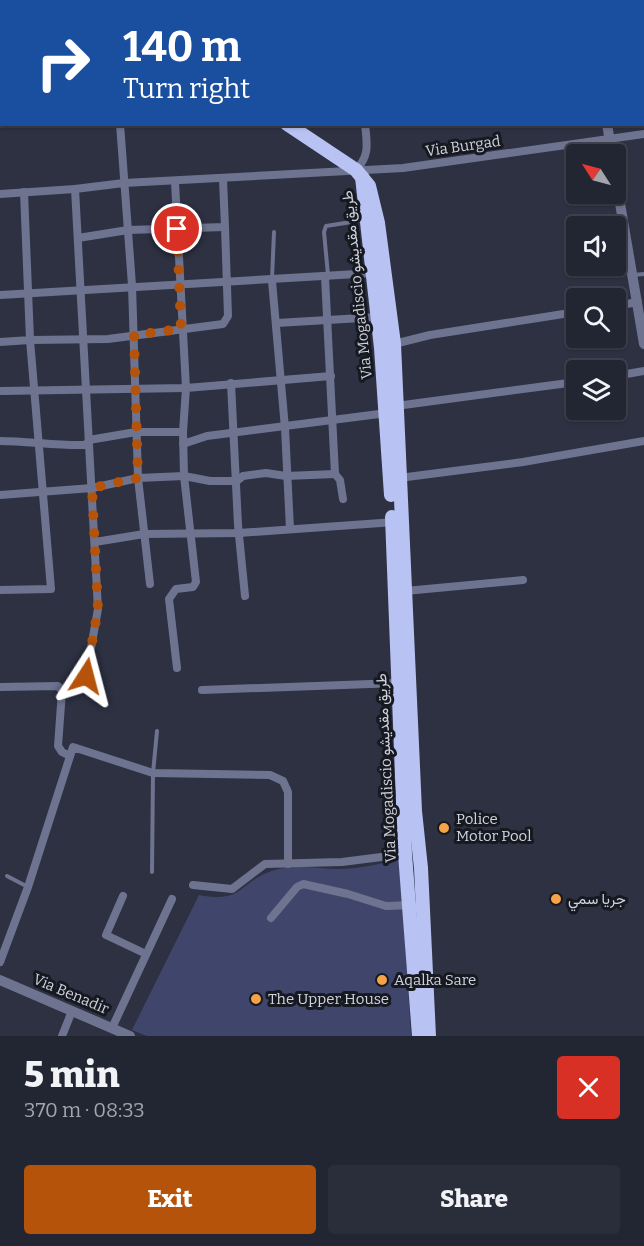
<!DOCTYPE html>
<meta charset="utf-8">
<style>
body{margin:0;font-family:Bitter,Vazirmatn,serif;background:#2a2d3a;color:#f1f3f6;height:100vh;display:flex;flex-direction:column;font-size:22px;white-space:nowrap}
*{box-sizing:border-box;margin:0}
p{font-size:20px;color:#a2a5ac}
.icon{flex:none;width:33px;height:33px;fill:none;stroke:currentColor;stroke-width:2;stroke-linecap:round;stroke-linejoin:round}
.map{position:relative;height:1036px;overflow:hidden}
.panel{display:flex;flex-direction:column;background:#222532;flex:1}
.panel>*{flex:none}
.banner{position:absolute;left:0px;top:0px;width:645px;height:126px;box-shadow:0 2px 4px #0004,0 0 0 2px #3f424d;background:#1a4fa0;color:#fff;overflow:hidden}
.needle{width:39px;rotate:306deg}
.controls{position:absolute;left:566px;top:144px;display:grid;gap:12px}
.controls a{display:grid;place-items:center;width:60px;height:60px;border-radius:6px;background:#222532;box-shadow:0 2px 4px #0004,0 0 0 2px #3f424d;font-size:30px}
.pin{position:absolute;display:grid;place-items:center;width:51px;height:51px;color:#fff;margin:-26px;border:3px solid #fff;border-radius:50%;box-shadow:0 2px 6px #0007}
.me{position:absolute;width:66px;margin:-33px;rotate:9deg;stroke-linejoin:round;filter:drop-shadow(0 0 4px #0008)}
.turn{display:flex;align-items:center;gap:21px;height:126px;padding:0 24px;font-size:27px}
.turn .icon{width:78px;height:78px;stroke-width:2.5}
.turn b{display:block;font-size:42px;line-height:51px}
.round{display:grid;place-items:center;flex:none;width:63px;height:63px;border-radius:6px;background:#2a2d3a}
.head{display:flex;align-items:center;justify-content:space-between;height:102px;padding:0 24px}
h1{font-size:36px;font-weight:800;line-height:45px}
.cta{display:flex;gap:12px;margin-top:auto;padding:12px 24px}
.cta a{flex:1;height:69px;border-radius:6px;background:#b45309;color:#fff;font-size:24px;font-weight:800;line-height:69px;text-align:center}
.cta a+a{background:#2a2d3a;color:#f1f3f6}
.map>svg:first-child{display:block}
.green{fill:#40466b}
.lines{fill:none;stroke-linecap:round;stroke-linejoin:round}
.service{stroke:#6e7490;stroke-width:4}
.minor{stroke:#6e7490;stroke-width:8}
.tertiary{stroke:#6e7490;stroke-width:10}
.trunk{stroke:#b8c3f4;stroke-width:14}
.route{stroke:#b45309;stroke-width:10;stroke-dasharray:0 18}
.poi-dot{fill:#f5a346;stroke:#171921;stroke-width:2}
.labels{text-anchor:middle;stroke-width:6;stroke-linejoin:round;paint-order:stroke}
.street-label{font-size:15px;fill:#cfd1dc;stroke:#171921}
.poi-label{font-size:15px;fill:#cfd1dc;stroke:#171921;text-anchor:start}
</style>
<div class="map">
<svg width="644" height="1036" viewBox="0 0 644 1036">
<rect width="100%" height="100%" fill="#2d3142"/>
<path class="green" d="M400 860 411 1036H147L132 1030 199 895C245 904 238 881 275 870 295 864 319 869 340 869 360 869 380 863 400 860Z"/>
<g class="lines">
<g class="service">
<path d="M328 275 324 232 326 226 364 220"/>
<path d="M633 275 644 274"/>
<path d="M272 279 274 232"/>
<path d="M152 872 153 773 157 731"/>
<path d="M7 876 28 887"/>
</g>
<g class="minor">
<path d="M352 0V2"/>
<path d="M120 124 132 285 138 478 150 584"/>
<path d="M356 170C370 155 367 144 365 124"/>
<path d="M175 182 186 388 183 432 184 476 196 582 193 587 176 589 169 599 177 668"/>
<path d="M75 189 98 609 86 676"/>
<path d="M0 194 75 189 124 183 403 168 644 134"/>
<path d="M78 238 128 230 225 227 223 179"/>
<path d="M325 277 335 474 340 480 343 499"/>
<path d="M272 281 285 428 290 529"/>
<path d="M0 295 374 273"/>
<path d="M615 306 638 302"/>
<path d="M277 323 378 317"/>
<path d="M0 342 30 340 24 192"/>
<path d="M394 344 430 335 576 312"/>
<path d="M615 376 644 371"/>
<path d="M231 383 238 525 245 596"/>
<path d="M1 391 186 388 331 376"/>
<path d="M396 406 576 382"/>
<path d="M0 441C29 441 56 446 86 445L89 440 136 432H183"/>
<path d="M183 444 207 436 387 413"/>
<path d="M399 478 523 462 644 441"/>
<path d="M0 495 92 488 138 478 184 476 210 481H237L243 476 266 473 286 476 335 474"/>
<path d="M95 542 144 534 239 533 395 522"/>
<path d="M0 590 51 589 30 340 108 339 223 324 228 316 225 227"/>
<path d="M405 591 523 580"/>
<path d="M0 687 58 686 62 691 58 746 62 752 70 756"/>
<path d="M202 690 398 683"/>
<path d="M193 885 232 889 265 864 342 862 405 854"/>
<path d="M123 896 106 935 146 954"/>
<path d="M271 918 297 887 303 884 348 894 386 906 413 905"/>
<path d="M0 962 28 887 73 747 153 773 270 775 283 781 288 792V864"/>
<path d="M112 1028 172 899"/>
<path d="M62 1036 72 1011"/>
</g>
<g class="tertiary">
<path d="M113 0V2"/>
<path d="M591 2V0"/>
<path d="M607 124 612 154"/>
<path d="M615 174 644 344"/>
<path d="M0 980 130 1036"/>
</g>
<g class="trunk">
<path d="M0 93H2"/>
<path d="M287 124 356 170 369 186 378 223 394 344 415 811 421 868 429 1036"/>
<path d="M362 177 381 348 391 495"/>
<path d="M392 517 405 854 419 1036"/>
</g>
</g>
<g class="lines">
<path class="route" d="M86 676 98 609 92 488 138 478 134 335 181 329 177 229"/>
</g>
<g class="poi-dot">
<circle cx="444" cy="828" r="6"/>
<circle cx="556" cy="899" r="6"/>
<circle cx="382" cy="980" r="6"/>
<circle cx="256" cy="999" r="6"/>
</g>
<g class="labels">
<g class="street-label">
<text transform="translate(463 146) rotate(-8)" y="5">Via Burgad</text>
<text transform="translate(357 285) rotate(-96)" y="5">Via Mogadiscio طريق مقديشو</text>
<text transform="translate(386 768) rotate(-93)" y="5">Via Mogadiscio طريق مقديشو</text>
<text transform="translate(71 994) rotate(23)" y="5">Via Benadir</text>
</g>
<g class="poi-label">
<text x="456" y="824">Police<tspan x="456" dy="17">Motor Pool</tspan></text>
<text x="568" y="904">جريا سمي</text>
<text x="394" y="985">Aqalka Sare</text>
<text x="268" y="1004">The Upper House</text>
</g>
</g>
</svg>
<div class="controls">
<a><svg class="needle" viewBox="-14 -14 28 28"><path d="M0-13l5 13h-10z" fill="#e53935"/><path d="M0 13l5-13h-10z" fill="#a2a5ac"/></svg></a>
<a><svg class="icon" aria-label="sound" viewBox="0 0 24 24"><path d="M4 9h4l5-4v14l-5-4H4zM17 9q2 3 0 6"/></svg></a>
<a><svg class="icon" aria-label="search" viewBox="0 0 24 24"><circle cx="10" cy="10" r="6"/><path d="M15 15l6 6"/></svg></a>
<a><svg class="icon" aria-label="layers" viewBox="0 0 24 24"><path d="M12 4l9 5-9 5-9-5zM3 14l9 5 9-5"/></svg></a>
</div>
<div class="pin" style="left:177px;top:229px;background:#d93025"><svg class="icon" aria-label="arrive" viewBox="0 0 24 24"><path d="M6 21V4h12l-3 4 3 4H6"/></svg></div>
<svg class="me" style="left:86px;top:676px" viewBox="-20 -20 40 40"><path d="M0-17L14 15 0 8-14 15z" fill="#b45309" stroke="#fff" stroke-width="4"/></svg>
<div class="banner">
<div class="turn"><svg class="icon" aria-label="right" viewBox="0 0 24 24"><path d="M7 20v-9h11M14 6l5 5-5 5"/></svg><div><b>140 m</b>Turn right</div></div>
</div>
</div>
<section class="panel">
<div class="head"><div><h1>5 min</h1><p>370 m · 08:33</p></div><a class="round" style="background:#d93025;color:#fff"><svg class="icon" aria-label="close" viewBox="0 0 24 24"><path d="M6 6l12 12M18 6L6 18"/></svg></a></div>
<div class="cta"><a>Exit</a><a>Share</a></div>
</section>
